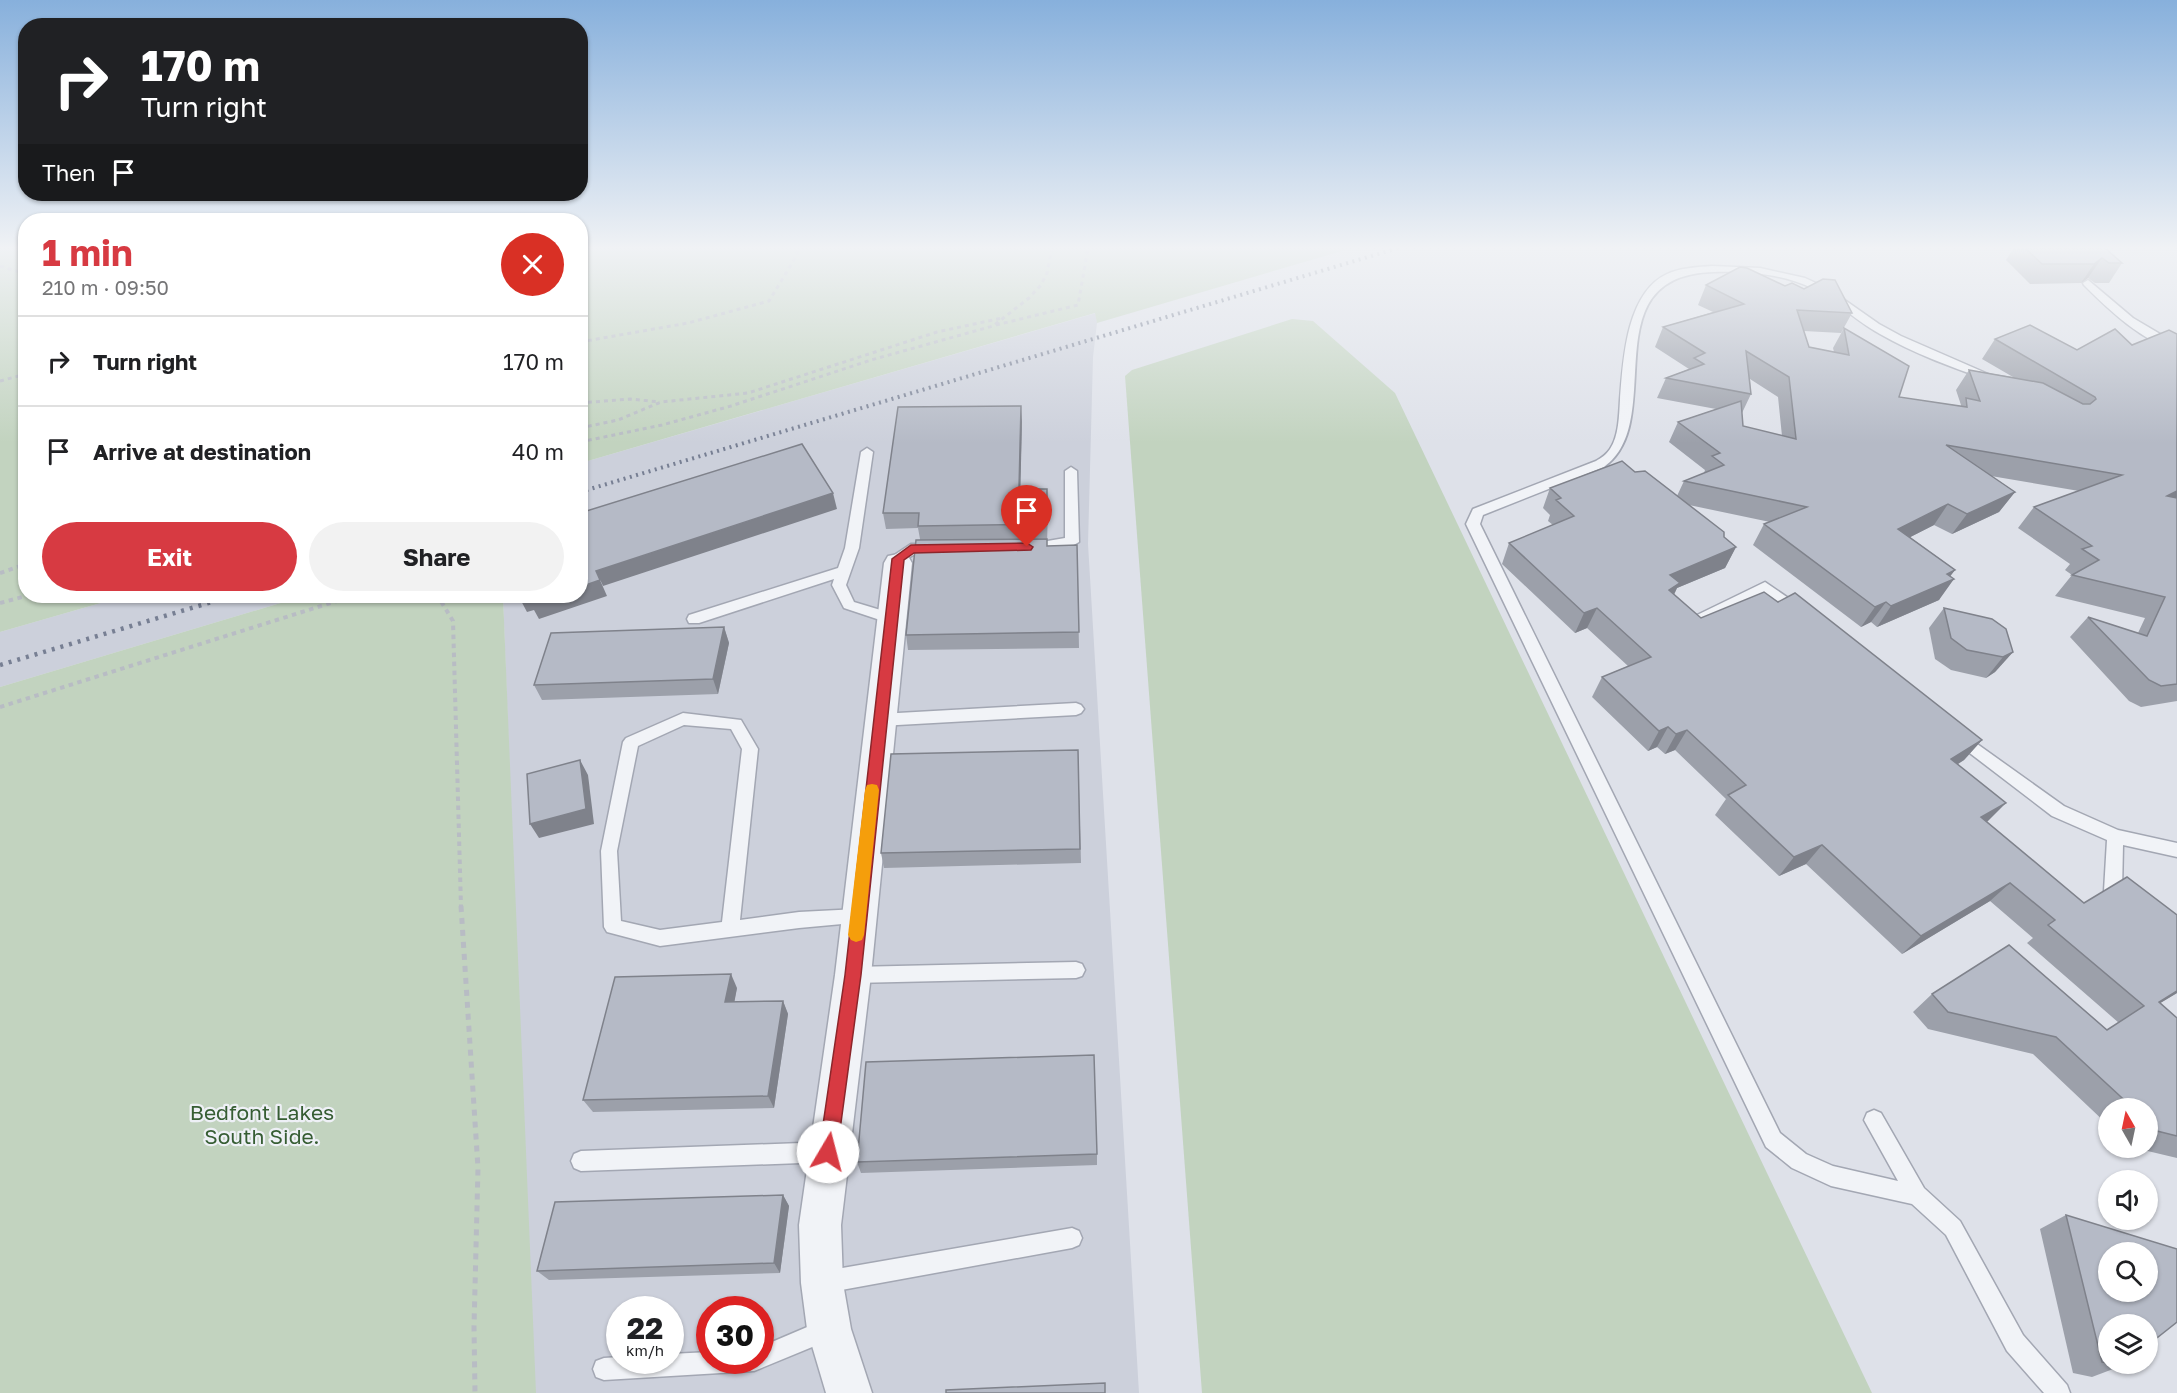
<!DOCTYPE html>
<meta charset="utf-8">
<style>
body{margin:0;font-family:"Golos Text",sans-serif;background:#f2f2f2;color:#202124;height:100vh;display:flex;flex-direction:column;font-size:22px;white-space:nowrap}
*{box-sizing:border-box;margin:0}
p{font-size:20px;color:#757577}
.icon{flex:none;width:33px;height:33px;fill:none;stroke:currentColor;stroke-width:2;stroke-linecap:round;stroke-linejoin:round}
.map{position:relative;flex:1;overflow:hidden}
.sheet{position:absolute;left:18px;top:213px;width:570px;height:390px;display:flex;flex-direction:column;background:#fff;border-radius:24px;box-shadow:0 2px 4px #0004}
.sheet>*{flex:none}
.hud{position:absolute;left:18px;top:18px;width:570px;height:183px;border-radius:24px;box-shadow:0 2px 4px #0004;background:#202124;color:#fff;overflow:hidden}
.needle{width:39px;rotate:351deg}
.buttons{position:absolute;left:2098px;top:1098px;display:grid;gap:12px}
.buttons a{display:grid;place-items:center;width:60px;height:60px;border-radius:50%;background:#fff;box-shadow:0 2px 4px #0004;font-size:30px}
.speed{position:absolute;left:606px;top:1296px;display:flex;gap:12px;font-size:30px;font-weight:700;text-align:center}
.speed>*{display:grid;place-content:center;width:78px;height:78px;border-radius:50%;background:#fff;box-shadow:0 2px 4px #0004;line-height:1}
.speed small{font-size:15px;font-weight:400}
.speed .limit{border:9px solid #d22;background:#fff;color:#111}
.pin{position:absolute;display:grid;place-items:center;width:51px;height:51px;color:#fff;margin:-62px -26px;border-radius:50% 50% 50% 0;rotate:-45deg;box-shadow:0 0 6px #0007}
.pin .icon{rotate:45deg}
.me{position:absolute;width:66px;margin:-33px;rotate:8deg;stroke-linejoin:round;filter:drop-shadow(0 0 4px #0008)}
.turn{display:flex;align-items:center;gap:21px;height:126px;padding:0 24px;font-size:27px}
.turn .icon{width:78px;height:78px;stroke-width:2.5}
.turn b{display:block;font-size:42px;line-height:51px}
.then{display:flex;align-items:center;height:57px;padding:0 24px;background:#0003;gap:12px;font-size:22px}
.round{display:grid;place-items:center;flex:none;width:63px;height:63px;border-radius:32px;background:#f2f2f2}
.overview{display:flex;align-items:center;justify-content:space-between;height:102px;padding:0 24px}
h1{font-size:36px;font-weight:700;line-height:45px;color:#d73a42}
.button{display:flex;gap:12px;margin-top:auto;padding:12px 24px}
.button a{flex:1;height:69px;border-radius:36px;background:#d73a42;color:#fff;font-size:24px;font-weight:700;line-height:69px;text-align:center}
.button a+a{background:#f2f2f2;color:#202124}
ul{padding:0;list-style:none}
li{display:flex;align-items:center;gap:18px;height:90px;padding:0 24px;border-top:2px solid #e0e0e0}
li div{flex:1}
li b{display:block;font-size:22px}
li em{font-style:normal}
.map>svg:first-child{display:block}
.built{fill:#ccd0db;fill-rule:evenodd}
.green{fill:#c2d3bf}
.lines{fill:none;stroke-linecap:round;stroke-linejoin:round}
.service-casing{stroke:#a3a7b3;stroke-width:3}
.minor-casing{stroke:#a3a7b3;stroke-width:3}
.path-far2{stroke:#b8bcc4;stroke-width:3;stroke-dasharray:4 4;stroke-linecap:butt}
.path-far1{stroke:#b8bcc4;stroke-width:4;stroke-dasharray:4.5 4.5;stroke-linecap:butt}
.path{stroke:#b8bcc4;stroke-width:5;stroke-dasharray:6 6;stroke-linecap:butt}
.service{fill:#f1f3f7;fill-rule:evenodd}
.minor{fill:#f1f3f7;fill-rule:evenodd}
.rail-far1{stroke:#777f93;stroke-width:4;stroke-dasharray:2 4.5;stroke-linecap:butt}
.rail{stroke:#777f93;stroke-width:4.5;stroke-dasharray:3 6;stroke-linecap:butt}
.wall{fill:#9ca0aa;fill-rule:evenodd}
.shaded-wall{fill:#7f828b}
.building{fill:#b5bac6;stroke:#7f828b;stroke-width:1.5;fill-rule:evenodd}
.route{fill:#d73a42;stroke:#8c262b;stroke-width:1.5}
.slow{fill:#f59e0b}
.labels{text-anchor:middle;stroke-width:4.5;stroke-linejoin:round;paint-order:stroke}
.near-park-label{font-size:21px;fill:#365d33;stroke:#eef0f6}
</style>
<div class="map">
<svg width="2177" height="1393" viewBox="0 0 2177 1393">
<rect width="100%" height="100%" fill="#dee1e9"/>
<g class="built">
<path d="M1096 313 1097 323 1093 357 1088 544 1139 1393H533L503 596H580L581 463ZM620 1310H670V1360H620ZM710 1310H760V1360H710Z"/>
<path d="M125 596H304L0 687V632Z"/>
</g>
<g class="green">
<path d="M0 248H25L26 596H125L0 632Z"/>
<path d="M581 248H1352L1097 323 1095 313 581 463Z"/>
<path d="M1292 319 1313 321 1395 393 1872 1393H1202L1125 376 1132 370Z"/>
<path d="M304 596H503L536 1393H0V687Z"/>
</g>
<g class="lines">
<defs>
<g id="service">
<path d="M1712 266 1760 268 1805 278 1829 289 1879 324 1901 336 1995 377 1989 380 1985 379C1949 366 1913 353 1880 334 1856 321 1837 301 1812 288 1783 274 1746 271 1714 272 1588 275 1670 421 1604 467L1483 515 1480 524 1780 1133 1806 1154 1833 1166 1898 1181 1864 1120 1867 1113 1874 1110 1881 1113 1924 1188 1960 1221 2023 1335 2067 1385 2070 1393H2044L2007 1351 1946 1235 1912 1204 1831 1186 1792 1168 1766 1147 1466 524 1473 509 1596 461C1601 458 1606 455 1610 449 1619 436 1619 415 1620 400 1623 361 1626 293 1667 274 1680 268 1697 267 1712 266Z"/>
<path d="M2088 280 2133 318 2177 344V351C2142 341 2110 311 2084 285L2083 283Z"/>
<path d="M867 448 873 452 859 548 846 585 854 602 897 615 899 619 897 623 892 624 844 608 832 585 834 579 699 623H689L687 619 689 615 838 568 845 548 861 452Z"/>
<path d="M1071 467 1077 471 1079 542 1072 546 1030 550 1028 547 1030 544 1065 538V471Z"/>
<path d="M911 544H933L940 549C929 561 912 545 903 566H893L891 563 893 556Z"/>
<path d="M1765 582 1803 608 1805 612 1803 616H1793L1764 593 1705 624H1695L1693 620 1695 616Z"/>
<path d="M1076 703 1081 705 1084 709 1081 713 1076 715 880 726 875 724 872 720 875 716 880 714Z"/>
<path d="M683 713 741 720 758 749 740 920 799 912 858 909 864 912 867 917 864 922 799 928 660 946 607 932 604 927 601 851 623 742 626 738ZM684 725 731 729 742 749 722 922 660 930 621 921 617 851 638 746Z"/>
<path d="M1959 731 2064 806 2118 830 2177 843V857L2123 845 2122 891 2119 896 2113 898 2107 896 2104 891 2107 840 2052 816 1954 741 1951 737 1954 733Z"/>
<path d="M1076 962 1082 964 1085 970 1082 976 1076 978 853 983 847 981 844 975 847 969 853 967Z"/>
<path d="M828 1142 835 1145 838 1152 835 1159 828 1162 581 1171 574 1168 571 1161 574 1154 581 1151Z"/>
<path d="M1072 1228 1079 1231 1082 1238 1079 1245 1072 1248 825 1293 817 1290 814 1282 817 1274 825 1271Z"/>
<path d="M826 1319 834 1322 837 1330 834 1338 754 1371 604 1380 596 1377 593 1369 596 1361 604 1358 620 1357V1360H670V1354L710 1352V1360H760V1347Z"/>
</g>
<path id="minor" d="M898 554 908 556 912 563 871 975 841 1225 843 1283 851 1329 872 1393H826L807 1329 801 1283 799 1225 835 975 884 563 888 556Z"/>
</defs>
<use href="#service" class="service-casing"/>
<use href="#minor" class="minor-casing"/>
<g class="path-far2">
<path d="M0 266 26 274"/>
<path d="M996 325 1078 305 1088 248"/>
<path d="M580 342 688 323 769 301 797 255V248"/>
<path d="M0 381 26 374"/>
<path d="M580 403 630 399 660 402"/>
<path d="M580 428 618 420 661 402 748 393 937 332 1002 318"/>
<path d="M580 442 662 425 731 406 871 360 993 326 1029 298 1041 285 1047 273 1052 248"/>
</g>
<g class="path-far1">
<path d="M0 573 26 564"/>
<path d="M435 596 439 598 453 621 461 907"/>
<path d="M0 603 26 596"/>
<path d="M0 707 353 596"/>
</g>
<path class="path" d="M461 906 478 1168 474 1327 475 1393"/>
<use href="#service" class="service"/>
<use href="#minor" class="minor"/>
<path class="rail-far1" d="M580 492 1398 248"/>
<path class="rail" d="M0 665 232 596"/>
</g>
<g class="wall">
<path d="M2014 248H2105L2122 263 2109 283H2095L2088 278 2081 283 2030 284 2006 260Z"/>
<path d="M1706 285 1785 286 1852 313 1841 333 1804 331 1809 347 1834 352 1833 348 1844 328 1899 397 1961 406V405L1956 390 1969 370 2013 377 1982 359 1995 339 2077 350 2132 345 2177 334V701L2141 707 2129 701 2070 637 2088 617 2138 633 2145 618 2055 596 2072 575 2065 570 2070 564 2018 528 2034 507 2079 491 1991 476 2015 492 1999 512 1952 534 1934 525 1910 537 1955 570 1950 576 1939 600 1877 627 1871 622 1861 627 1753 545 1764 524 1770 522 1689 505 1724 537 1736 547 1725 568 1677 588 1674 595 1701 618 1778 602 1982 740 1964 760 1958 764 1987 823 2177 993 2160 1003 2177 1018V1158L2135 1148H2148V1108H2109V1126L2033 1054 1928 1029 1913 1012 1932 994 2107 1030 2119 1023 2027 943 2033 938 1990 901 1902 954 1806 864 1779 876 1715 815 1726 799 1675 750 1665 754 1657 747 1648 751 1592 697 1602 677 1628 666 1587 628 1575 633 1502 564 1509 543 1553 525 1548 521 1550 515 1543 508 1550 488 1635 472 1677 496 1684 481 1704 473 1705 470 1669 442 1678 422 1716 409 1657 398 1666 378 1689 369 1655 347 1663 327 1713 312 1698 305ZM1750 379 1778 397 1782 436 1743 426 1742 413 1751 394Z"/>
<path d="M1022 421 1020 489 1048 505 1047 546 1077 545 1079 648 908 650 906 635 920 539 918 528 886 529 883 513Z"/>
<path d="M1944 608 2013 652 1995 672 1986 678 1951 670 1935 659 1929 628Z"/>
<path d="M724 627 729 643 718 694 542 700 534 685Z"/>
<path d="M1078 750 1081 863 884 868 881 853Z"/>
<path d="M737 988 734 1002 783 1001 788 1014 774 1108 593 1112 583 1100Z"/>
<path d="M1097 1154V1165L861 1173 857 1162Z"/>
<path d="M783 1195 789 1206 780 1273 549 1280 537 1271Z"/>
<path d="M2066 1215 2121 1366 2092 1377 2073 1373 2040 1229Z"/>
</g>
<g class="shaded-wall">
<path d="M2102 258 2088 278 2081 283 2094 264Z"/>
<path d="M1021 406 1022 421 1020 505 1019 489Z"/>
<path d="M2177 491V502L2167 496Z"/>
<path d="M2015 492 1999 512 1952 534 1967 514Z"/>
<path d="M833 493 837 509 603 586 596 571Z"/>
<path d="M1948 504 1934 525 1885 550 1898 529Z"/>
<path d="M1736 547 1725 568 1677 588 1669 604 1670 575Z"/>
<path d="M1955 570 1945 583 1954 579 1939 600 1877 627 1891 606Z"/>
<path d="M600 580 607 596 539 619 534 610 527 612 519 597 522 596H580V587Z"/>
<path d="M1886 602 1871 622 1861 627 1875 607Z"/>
<path d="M1597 608 1587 628 1575 633 1584 613Z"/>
<path d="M724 627 729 643 718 694 713 679Z"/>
<path d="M2013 652 1995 672 1986 678 2003 657Z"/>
<path d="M1668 727 1657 747 1648 751 1659 731Z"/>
<path d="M1687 730 1675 750 1665 754 1676 734Z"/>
<path d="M1982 740 1964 760 1934 779 1951 759Z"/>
<path d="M580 760 588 775 594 824 539 838 530 824Z"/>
<path d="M2006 803 1987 822 1962 837 1981 817Z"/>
<path d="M1822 845 1806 864 1779 876 1794 857Z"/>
<path d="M2010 883 1990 901 1902 954 1921 936Z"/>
<path d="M731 974 737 988 732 1015 725 1002Z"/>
<path d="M2177 991V993L2134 1019 2159 1002Z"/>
<path d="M783 1001 788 1014 774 1108 768 1096Z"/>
<path d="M783 1195 789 1206 780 1273 774 1263Z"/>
</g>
<g class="building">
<path d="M2025 248H2105L2122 263H2109L2102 258 2094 264H2042Z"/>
<path d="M1740 267 1747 268 1785 286 1792 283 1804 289 1823 279 1835 280 1852 313 1797 310 1809 347 1849 355 1844 328 1909 366 1899 397 1967 407 1966 398 1980 401 1969 370 2043 383 2083 404H2090L2096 399 2095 397 1995 339 2030 325 2077 350 2115 329 2132 345 2169 330 2177 334V491L2167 496 2177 498V684L2161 686 2149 680 2088 617 2147 636 2165 597 2072 575 2099 560 2082 549 2092 546 2034 507 2122 475 1946 445 2015 492 1967 514 1948 504 1898 529 1955 570 1947 574 1954 579 1891 606 1886 602 1875 607 1764 524 1807 507 1684 481 1724 465 1712 456 1720 453 1678 422 1741 401 1743 426 1796 439 1789 377 1746 351 1751 394 1666 378 1704 364 1694 358 1705 353 1663 327 1744 304 1706 285Z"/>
<path d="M1021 406 1019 489H1047V524L918 526 919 513H883L898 407Z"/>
<path d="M802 444 833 493 596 571 600 580 580 587V513Z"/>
<path d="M1622 461 1635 472 1645 471 1724 532V537L1736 547 1670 575 1680 583 1669 590 1701 618 1764 592 1778 602 1795 593 1982 740 1951 759 2006 803 1981 817 2084 903 2127 877 2177 915V991L2159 1002 2177 1018V1136L2157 1131 2148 1123V1108H2133L2056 1037 1948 1012 1932 994 2009 945 2107 1030 2144 1006 2048 925 2055 920 2010 883 1921 936 1822 845 1794 857 1728 795 1746 785 1687 730 1676 734 1668 727 1659 731 1602 677 1651 657 1597 608 1584 613 1509 543 1574 516 1556 500 1561 498 1550 488Z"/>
<path d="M1047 539V546L1077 545 1079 632 906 635 916 540Z"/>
<path d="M528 596H555L531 603Z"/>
<path d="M1944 608 1992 619 2006 629 2013 652 2003 657 1967 650 1951 638Z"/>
<path d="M724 627 713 679 534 685 551 633Z"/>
<path d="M1078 750 1080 849 881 853 891 754Z"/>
<path d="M580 760 586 809 530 824 527 774Z"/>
<path d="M731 974 725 1002 783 1001 768 1096 583 1100 615 977Z"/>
<path d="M1094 1055 1097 1154 857 1162 866 1062Z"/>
<path d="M783 1195 774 1263 537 1271 555 1202Z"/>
<path d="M2066 1215 2177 1249V1322L2148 1345V1324H2109V1363L2102 1362ZM2109 1252H2148V1292H2109Z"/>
<path d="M2109 1364H2125L2121 1366Z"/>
<path d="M1105 1383V1393H946V1390Z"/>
</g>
<linearGradient id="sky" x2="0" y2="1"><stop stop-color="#87b0dc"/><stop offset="0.56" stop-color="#f0f2f5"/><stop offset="1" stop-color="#f0f2f5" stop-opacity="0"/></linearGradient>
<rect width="2177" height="443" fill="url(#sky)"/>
<path class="route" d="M1027 543 1033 547 1031 550 914 553 904 560 861 975 837 1152 835 1158 828 1161 822 1158 819 1152 845 975 892 559 911 545Z"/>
<path class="slow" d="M872 784 877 785 879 790 864 935 862 940 856 942 851 940 848 935 865 790 867 785Z"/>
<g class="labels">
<g class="near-park-label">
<text x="262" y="1120">Bedfont Lakes<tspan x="262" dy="24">South Side.</tspan></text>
</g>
</g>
</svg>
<div class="buttons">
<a><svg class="needle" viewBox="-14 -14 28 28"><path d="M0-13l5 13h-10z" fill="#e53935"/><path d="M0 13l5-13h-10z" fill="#757577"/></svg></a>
<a><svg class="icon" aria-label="sound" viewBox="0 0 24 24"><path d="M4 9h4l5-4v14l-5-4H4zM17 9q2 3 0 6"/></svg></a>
<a><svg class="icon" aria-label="search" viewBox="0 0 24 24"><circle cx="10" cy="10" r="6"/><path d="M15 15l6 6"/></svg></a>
<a><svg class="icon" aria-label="layers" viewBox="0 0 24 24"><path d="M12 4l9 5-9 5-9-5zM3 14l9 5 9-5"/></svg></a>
</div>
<div class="speed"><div>22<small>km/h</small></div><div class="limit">30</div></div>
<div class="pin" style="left:1027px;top:547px;background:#d93025"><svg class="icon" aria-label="arrive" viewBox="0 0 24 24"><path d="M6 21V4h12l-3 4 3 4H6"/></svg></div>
<svg class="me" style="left:828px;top:1152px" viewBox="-20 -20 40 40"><circle r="19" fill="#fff"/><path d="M0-13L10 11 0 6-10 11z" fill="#d73a42"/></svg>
<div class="hud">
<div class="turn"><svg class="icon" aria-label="right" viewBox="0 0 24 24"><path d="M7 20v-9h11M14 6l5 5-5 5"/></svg><div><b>170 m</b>Turn right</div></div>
<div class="then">Then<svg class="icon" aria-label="arrive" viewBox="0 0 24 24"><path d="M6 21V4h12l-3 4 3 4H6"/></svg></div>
</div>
<section class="sheet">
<div class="overview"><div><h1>1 min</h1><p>210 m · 09:50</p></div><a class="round" style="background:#d93025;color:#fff"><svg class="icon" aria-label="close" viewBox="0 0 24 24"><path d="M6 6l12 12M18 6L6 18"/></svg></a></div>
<ul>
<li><svg class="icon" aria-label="right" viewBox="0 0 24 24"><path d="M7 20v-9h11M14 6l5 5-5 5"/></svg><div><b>Turn right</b></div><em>170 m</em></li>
<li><svg class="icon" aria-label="arrive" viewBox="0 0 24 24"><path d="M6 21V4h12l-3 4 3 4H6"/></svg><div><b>Arrive at destination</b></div><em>40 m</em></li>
</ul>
<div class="button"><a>Exit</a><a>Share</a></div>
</section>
</div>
